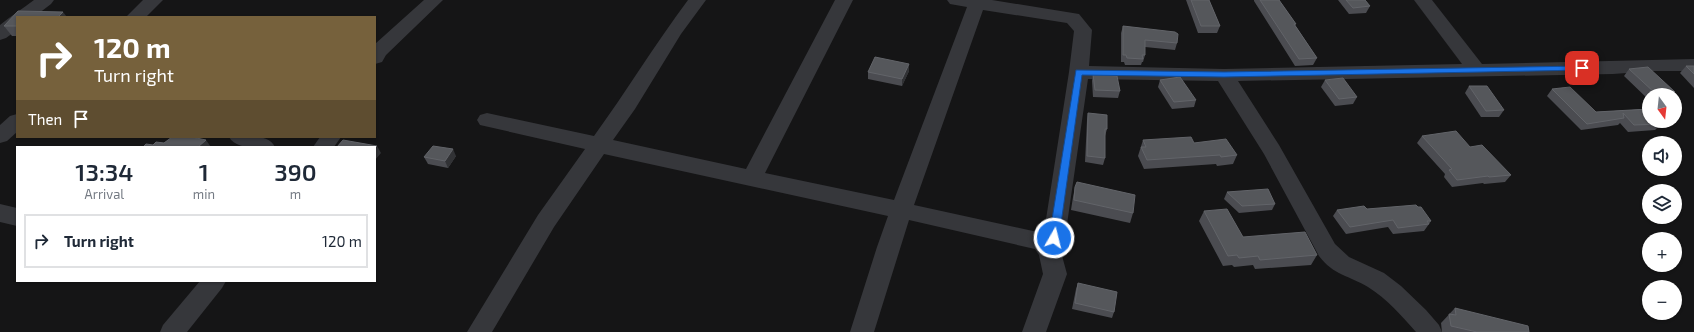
<!DOCTYPE html>
<meta charset="utf-8">
<style>
body{margin:0;font-family:"Exo 2",sans-serif;background:#f6f6f7;color:#1f2937;height:100vh;display:flex;flex-direction:column;font-size:15px;white-space:nowrap}
*{box-sizing:border-box;margin:0}
p{font-size:13px;color:#747a83}
.icon{flex:none;width:22px;height:22px;fill:none;stroke:currentColor;stroke-width:2;stroke-linecap:round;stroke-linejoin:round}
.map{position:relative;flex:1;overflow:hidden}
.sheet{position:absolute;left:16px;top:146px;width:360px;height:136px;display:flex;flex-direction:column;background:#fff;border-radius:0px;box-shadow:0 1px 3px #0004}
.sheet>*{flex:none}
.banner{position:absolute;left:16px;top:16px;width:360px;height:122px;border-radius:0px;box-shadow:0 1px 3px #0004;background:#76613c;color:#fff;overflow:hidden}
.needle{width:26px;rotate:165deg}
.fabs{position:absolute;left:1642px;top:88px;display:grid;gap:8px}
.fabs a{display:grid;place-items:center;width:40px;height:40px;border-radius:50%;background:#fff;box-shadow:0 1px 3px #0004;font-size:20px}
.pin{position:absolute;display:grid;place-items:center;width:34px;height:34px;color:#fff;margin:-17px;border-radius:8px;box-shadow:0 2px 6px #0006}
.me{position:absolute;width:44px;margin:-22px;rotate:8deg;stroke-linejoin:round;filter:drop-shadow(0 0 3px #0008)}
.turn{display:flex;align-items:center;gap:14px;height:84px;padding:0 12px;font-size:18px}
.turn .icon{width:52px;height:52px;stroke-width:2.5}
.turn b{display:block;font-size:28px;line-height:34px}
.then{display:flex;align-items:center;height:38px;padding:0 12px;background:#0003;gap:8px;font-size:15px}
.eta{display:flex;justify-content:space-evenly;align-items:center;height:68px;text-align:center}
.eta b{font-size:24px;font-weight:600;line-height:28px}
ul{padding:0;list-style:none}
li{display:flex;align-items:center;gap:12px;height:54px;margin:0 8px 6px;padding:0 4px;border:2px solid #e0e1e3;border-radius:0px}
li div{flex:1}
li b{display:block;font-size:15px}
li em{font-style:normal}
.map>svg:first-child{display:block}
.lines{fill:none;stroke-linecap:round;stroke-linejoin:round}
.minor{fill:#36373b;fill-rule:evenodd}
.wall{fill:#4b4c51}
.shaded-wall{fill:#313235}
.building{fill:#55575b;stroke:#626469}
.route{fill:#1a73e8;stroke:#114b97}
</style>
<div class="map">
<svg width="1694" height="332" viewBox="0 0 1694 332">
<rect width="100%" height="100%" fill="#151516"/>
<g class="lines">
<g class="minor">
<path d="M34 0H54L51 4 34 17H17V30L6 38 0 40V25C11 16 22 9 34 0Z"/>
<path d="M143 0H163L146 17H126Z"/>
<path d="M424 0H443L386 55 382 62 375 64V44Z"/>
<path d="M688 0H706L681 34 635 109 613 140 746 169 835 0H853L765 173 894 200 967 7 950 4 947 0H992L1079 14 1092 30 1089 66 1224 69 1462 64 1414 0H1432L1482 64 1694 59V71H1653L1613 74 1238 81 1279 145 1335 244 1349 257 1384 273 1401 286 1426 310 1439 325 1442 332H1416C1402 316 1387 299 1368 287 1350 276 1333 275 1319 256L1264 154 1218 81 1088 79 1065 238 1062 244 1058 246 1061 252 1067 274 1046 332H1022L1043 274 1039 255 1035 249 909 220 874 332H850L877 247 888 216 604 154 554 227 492 332H467L538 215 585 149 480 125 477 120 480 115 487 113 594 136C626 92 655 44 688 0ZM983 10 1067 23 1074 31 1069 72 1044 232 1042 233 914 205Z"/>
<path d="M17 114V132L7 141 0 143V125L10 116Z"/>
<path d="M229 137C243 137 267 132 275 147 261 147 237 151 229 137Z"/>
<path d="M320 137H341L334 147H313Z"/>
<path d="M0 204 17 208V226L0 222Z"/>
<path d="M200 281H226L222 288 187 332H160L163 325Z"/>
</g>
</g>
<g class="wall">
<path d="M1186 0H1209L1220 26 1217 33H1198Z"/>
<path d="M1254 0H1279L1296 24 1295 25 1317 58 1313 65 1295 66 1254 1Z"/>
<path d="M1338 0H1365L1370 6 1366 13 1349 14Z"/>
<path d="M4 26H17V36H12Z"/>
<path d="M1123 26 1177 43 1175 50 1145 47V55L1143 62H1142L1141 65H1125L1124 62H1121V33Z"/>
<path d="M1686 66H1694V88L1680 73Z"/>
<path d="M1629 69 1675 92 1673 95H1649V100L1624 76Z"/>
<path d="M909 71 902 86 868 79V72Z"/>
<path d="M1093 74 1120 91 1118 98 1093 97 1092 81Z"/>
<path d="M1160 80 1196 100 1194 107 1172 109 1158 87Z"/>
<path d="M1325 80 1357 97 1353 104 1335 106 1321 87Z"/>
<path d="M1469 86 1504 110 1499 117H1481L1465 93Z"/>
<path d="M1552 89 1596 112 1649 109V121H1662L1661 123V124L1655 130 1628 132 1620 123 1618 125 1581 130 1547 96Z"/>
<path d="M1088 113 1107 129 1105 136V158L1103 165 1085 162 1087 120Z"/>
<path d="M1422 136 1470 147 1511 175 1505 182 1484 184 1483 183 1452 187 1444 177 1445 174 1417 143Z"/>
<path d="M1143 140 1194 143 1237 155 1233 164 1217 166 1216 164 1144 169 1138 156Z"/>
<path d="M456 156 448 168 428 164 424 157Z"/>
<path d="M1075 187 1133 213 1130 223 1071 210 1073 197Z"/>
<path d="M1227 192 1275 204 1272 210 1239 213 1224 199Z"/>
<path d="M1418 207 1431 221 1429 224 1424 231 1393 234 1388 227 1346 234 1333 216 1337 210 1367 209Z"/>
<path d="M1204 211 1243 237 1317 255 1311 265 1255 269 1253 265 1234 267 1232 265 1223 266 1199 221Z"/>
<path d="M1078 283 1114 312 1112 318 1072 309 1076 289Z"/>
<path d="M1455 308 1529 332H1442L1441 323Z"/>
</g>
<g class="shaded-wall">
<path d="M63 12 67 17H58Z"/>
<path d="M909 64V71L902 86V79Z"/>
<path d="M206 140 211 147H198Z"/>
<path d="M377 146 381 153 375 160V148Z"/>
<path d="M453 149 456 156 448 168 445 161Z"/>
</g>
<g class="building">
<path d="M1191 0H1209L1220 26H1201Z"/>
<path d="M1260 0H1279L1296 24H1294L1317 58 1299 59Z"/>
<path d="M1346 0H1365L1370 6 1353 8Z"/>
<path d="M18 11 63 12 58 17H17V26H4Z"/>
<path d="M1123 26 1175 32 1178 34 1177 43 1145 40V55H1142L1143 59 1127 58 1126 55H1123Z"/>
<path d="M875 57 909 64 902 79 868 72Z"/>
<path d="M1686 66H1694V74Z"/>
<path d="M1648 67 1675 92 1656 94 1629 69Z"/>
<path d="M1093 74 1117 76 1120 91 1095 90Z"/>
<path d="M1180 77 1196 100 1174 102 1160 80Z"/>
<path d="M1343 78 1357 97 1339 99 1325 80Z"/>
<path d="M1469 86H1487L1504 110 1486 111Z"/>
<path d="M1570 87 1596 112 1649 109V121H1659L1661 124 1634 125 1623 113 1624 118 1587 124 1552 89Z"/>
<path d="M1088 113 1107 115V129H1105V158L1087 156Z"/>
<path d="M1456 131 1470 147 1482 145 1511 175 1489 177 1488 176 1457 180 1449 170 1452 169 1422 136Z"/>
<path d="M172 137H192L206 140 198 147H143L146 144 153 145 156 142 164 143Z"/>
<path d="M1191 137 1194 143 1226 139 1237 155 1221 157 1220 155 1147 160 1141 147H1146L1143 140Z"/>
<path d="M343 140 377 146 375 148V147H337Z"/>
<path d="M433 146 453 149 445 161 424 157Z"/>
<path d="M1077 182 1135 195 1133 213 1074 200 1075 187Z"/>
<path d="M1268 189 1275 204 1242 206 1227 192Z"/>
<path d="M1416 205 1418 207H1421L1431 221H1427L1429 224 1398 228 1393 220 1350 227 1337 210 1364 206 1367 209Z"/>
<path d="M1227 209 1243 237 1305 232 1317 255 1260 260 1258 256 1239 258 1237 255 1228 256 1204 211Z"/>
<path d="M1078 283 1117 292 1114 312 1075 303Z"/>
<path d="M1455 308 1528 326 1529 332H1477L1451 326 1449 314 1456 315Z"/>
</g>
<path class="route" d="M1582 66 1587 68 1585 70 1224 77 1082 75 1059 238 1058 241H1051L1049 238 1076 70 1224 72Z"/>
</svg>
<div class="fabs">
<a><svg class="needle" viewBox="-14 -14 28 28"><path d="M0-13l5 13h-10z" fill="#e53935"/><path d="M0 13l5-13h-10z" fill="#747a83"/></svg></a>
<a><svg class="icon" aria-label="sound" viewBox="0 0 24 24"><path d="M4 9h4l5-4v14l-5-4H4zM17 9q2 3 0 6"/></svg></a>
<a><svg class="icon" aria-label="layers" viewBox="0 0 24 24"><path d="M12 4l9 5-9 5-9-5zM3 14l9 5 9-5"/></svg></a>
<a>+</a>
<a>−</a>
</div>
<div class="pin" style="left:1582px;top:68px;background:#d93025"><svg class="icon" aria-label="arrive" viewBox="0 0 24 24"><path d="M6 21V4h12l-3 4 3 4H6"/></svg></div>
<svg class="me" style="left:1054px;top:238px" viewBox="-20 -20 40 40"><circle r="17" fill="#1a73e8" stroke="#fff" stroke-width="3"/><path d="M0-11L8 9 0 5-8 9z" fill="#fff"/></svg>
<div class="banner">
<div class="turn"><svg class="icon" aria-label="right" viewBox="0 0 24 24"><path d="M7 20v-9h11M14 6l5 5-5 5"/></svg><div><b>120 m</b>Turn right</div></div>
<div class="then">Then<svg class="icon" aria-label="arrive" viewBox="0 0 24 24"><path d="M6 21V4h12l-3 4 3 4H6"/></svg></div>
</div>
<section class="sheet">
<div class="eta">
<div><b>13:34</b><p>Arrival</p></div>
<div><b>1</b><p>min</p></div>
<div><b>390</b><p>m</p></div>
</div>
<ul>
<li><svg class="icon" aria-label="right" viewBox="0 0 24 24"><path d="M7 20v-9h11M14 6l5 5-5 5"/></svg><div><b>Turn right</b></div><em>120 m</em></li>
</ul>
</section>
</div>
